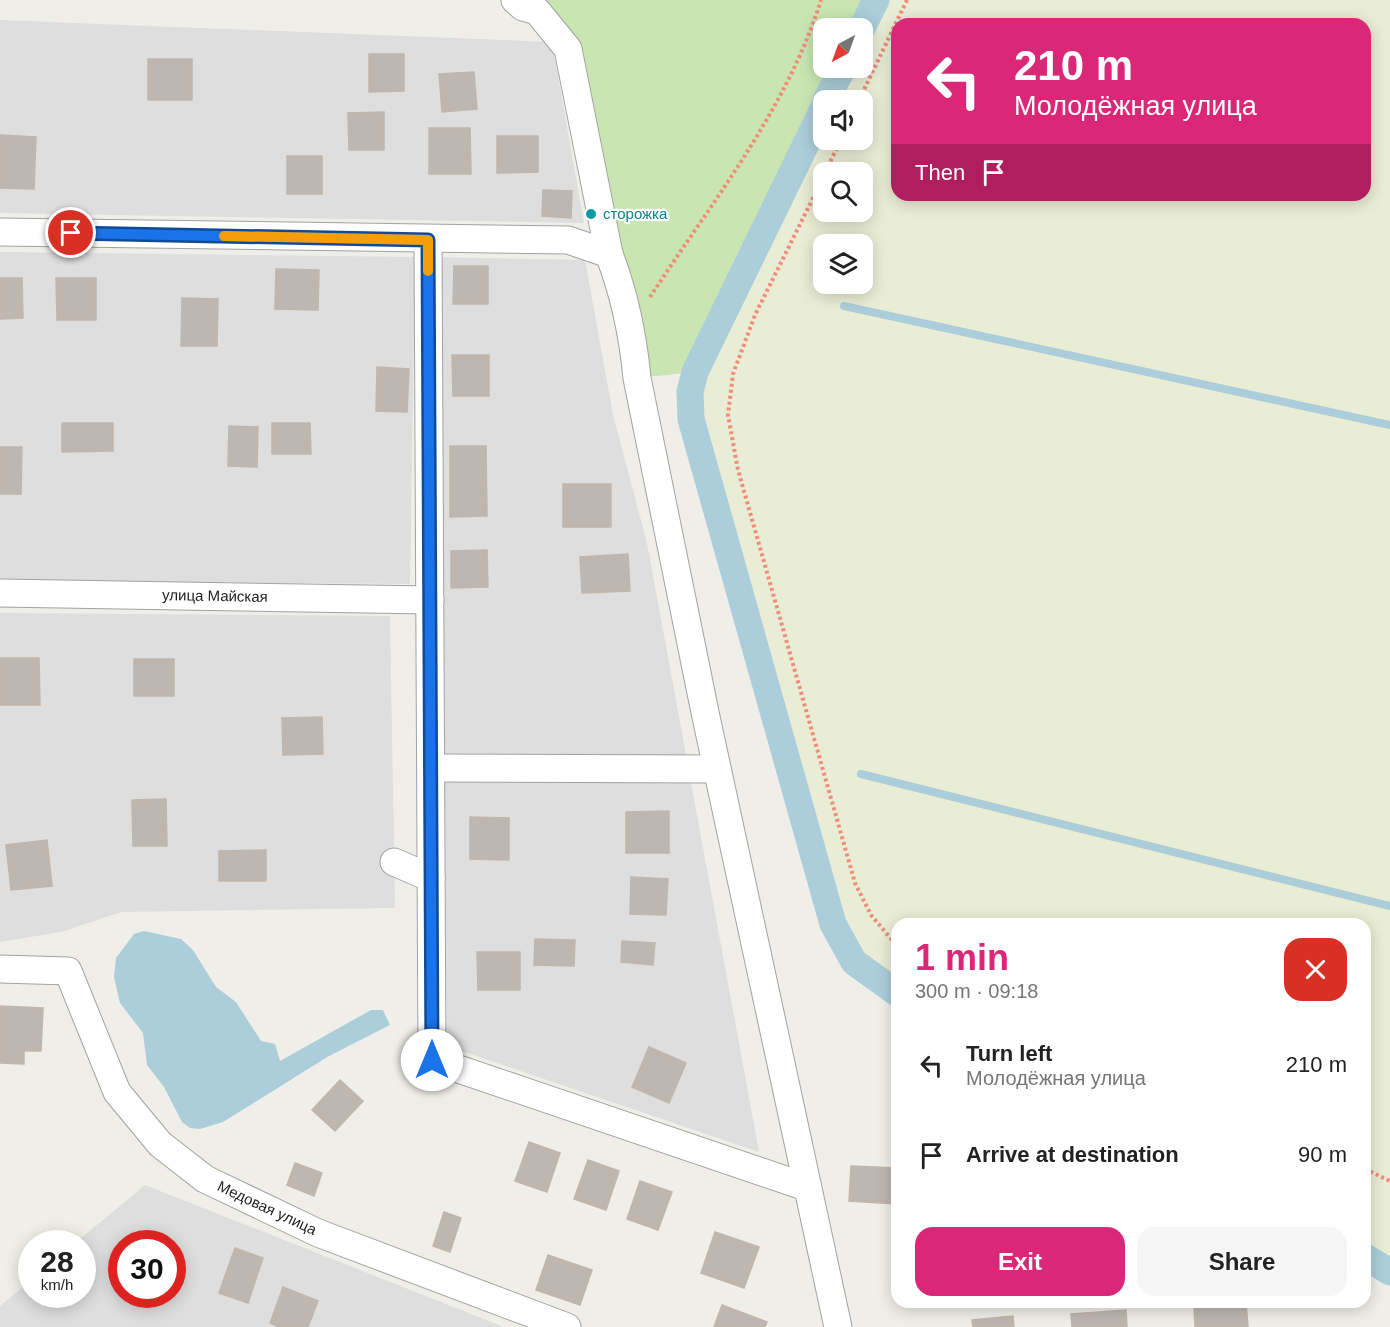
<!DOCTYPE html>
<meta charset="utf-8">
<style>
body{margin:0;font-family:Arial,sans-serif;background:#f6f6f6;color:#222;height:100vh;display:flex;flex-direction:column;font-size:22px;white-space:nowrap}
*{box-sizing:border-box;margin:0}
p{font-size:20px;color:#767676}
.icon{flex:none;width:33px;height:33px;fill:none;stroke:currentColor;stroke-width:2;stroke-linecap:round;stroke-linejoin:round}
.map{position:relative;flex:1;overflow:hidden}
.side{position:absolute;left:891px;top:918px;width:480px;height:390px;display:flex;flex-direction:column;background:#fff;border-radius:18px;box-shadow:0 3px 15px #0003}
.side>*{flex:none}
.top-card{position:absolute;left:891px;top:18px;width:480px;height:183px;border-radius:18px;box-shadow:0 3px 15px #0003;background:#db2777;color:#fff;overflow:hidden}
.needle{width:39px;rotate:221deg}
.buttons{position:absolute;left:813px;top:18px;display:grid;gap:12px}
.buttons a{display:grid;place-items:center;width:60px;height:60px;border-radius:12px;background:#fff;box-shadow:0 3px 15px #0003;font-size:30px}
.speed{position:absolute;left:18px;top:1230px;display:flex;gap:12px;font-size:30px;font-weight:700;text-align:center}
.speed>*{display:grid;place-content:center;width:78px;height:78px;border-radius:50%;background:#fff;box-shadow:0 3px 15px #0003;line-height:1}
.speed small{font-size:15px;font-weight:400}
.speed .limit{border:9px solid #d22;background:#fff;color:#111}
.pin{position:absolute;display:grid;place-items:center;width:51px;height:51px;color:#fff;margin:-26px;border:3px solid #fff;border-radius:50%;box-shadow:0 2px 6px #0007}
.me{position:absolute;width:66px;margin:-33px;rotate:0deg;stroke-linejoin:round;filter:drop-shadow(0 0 4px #0008)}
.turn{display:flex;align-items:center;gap:21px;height:126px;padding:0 24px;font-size:27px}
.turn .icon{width:78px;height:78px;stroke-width:2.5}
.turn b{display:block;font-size:42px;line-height:51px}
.then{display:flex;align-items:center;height:57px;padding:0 24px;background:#0003;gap:12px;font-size:22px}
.round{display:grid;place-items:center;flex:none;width:63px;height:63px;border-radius:18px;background:#f6f6f6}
.overview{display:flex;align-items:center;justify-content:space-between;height:102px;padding:0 24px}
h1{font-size:36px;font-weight:700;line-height:45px;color:#db2777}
.primary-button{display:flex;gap:12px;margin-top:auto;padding:12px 24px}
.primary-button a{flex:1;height:69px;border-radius:18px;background:#db2777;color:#fff;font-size:24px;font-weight:700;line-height:69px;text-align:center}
.primary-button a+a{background:#f6f6f6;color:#222}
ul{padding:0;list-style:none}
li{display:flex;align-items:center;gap:18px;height:90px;padding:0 24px}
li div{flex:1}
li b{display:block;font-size:22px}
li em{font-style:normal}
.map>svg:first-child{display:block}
.residential{fill:#dedede;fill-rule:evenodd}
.farmland{fill:#eaedd5;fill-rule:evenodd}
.grass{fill:#c9e6b2}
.water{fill:#accdda}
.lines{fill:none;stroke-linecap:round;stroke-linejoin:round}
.stream{stroke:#accdda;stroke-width:8}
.canal{stroke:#accdda;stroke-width:27}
.building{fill:#beb7b1;stroke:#c1b6ab;stroke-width:1.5}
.minor-casing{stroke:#a2a2a2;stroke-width:29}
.path{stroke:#f08c79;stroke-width:4;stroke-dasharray:3 3;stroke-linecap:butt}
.minor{stroke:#fff;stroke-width:27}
.route-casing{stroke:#114b97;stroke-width:15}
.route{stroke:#1a73e8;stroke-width:10}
.slow{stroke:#f59e0b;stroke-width:10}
.culture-dot{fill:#0f9aa8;stroke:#fff;stroke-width:2}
.labels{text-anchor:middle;stroke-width:4.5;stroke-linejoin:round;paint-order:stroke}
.culture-label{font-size:15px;fill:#0d838f;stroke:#fff;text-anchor:start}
.street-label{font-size:15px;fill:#212121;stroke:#fff}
</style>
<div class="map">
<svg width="1390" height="1327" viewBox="0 0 1390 1327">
<rect width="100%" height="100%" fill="#f0eee8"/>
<g class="residential">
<path d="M0 20 552 42 584 223 0 213Z"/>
<path d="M0 252 415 257 410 584 0 581Z"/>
<path d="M431 257 585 260 613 415 647 543 759 1152 447 1046 444 655 437 540Z"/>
<path d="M0 613 390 616 395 908 121 912 61 932 0 942Z"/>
<path d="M145 1185 504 1327H0V1306L31 1280 32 1294H82V1244L75 1243ZM122 1244H172V1294H122Z"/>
</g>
<path class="farmland" d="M876 0H1390V1272L1365 1257V924H897V993L854 962 833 924 691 419 690 392 695 372 823 107 824 140H862V100H826L843 68H862V28ZM897 24H1365V195H897ZM824 172H862V212H824ZM824 244H862V284H824Z"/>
<path class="grass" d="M515 0H876L862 28H824V68H843L826 100H824L823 107 695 372 637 378 568 49Z"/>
<path class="water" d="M144 931 181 939 193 950 216 987 236 1002 261 1041 275 1044 280 1061 371 1010H383L390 1025 329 1056 223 1122 200 1129 190 1128 182 1122 164 1087 147 1065 143 1033 120 1003 114 977 116 958 134 934Z"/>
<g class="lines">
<g class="stream">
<path d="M844 306 1390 425"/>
<path d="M861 774 1390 906"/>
</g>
<g class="canal">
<path d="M862 28 876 0"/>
<path d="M826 100 843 68"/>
<path d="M824 107 695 372 690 392 691 419 833 924 854 962 897 993"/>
<path d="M1365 1257 1390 1272"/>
</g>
</g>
<g class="building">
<path d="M369 54H404V91L369 92Z"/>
<rect x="148" y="59" width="44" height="41"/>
<path d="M474 72 477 109 442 112 439 74Z"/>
<path d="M384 112V150H349L348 113Z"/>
<path d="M429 128H470L471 174H429Z"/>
<path d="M0 135 36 137 34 189 0 188Z"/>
<path d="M497 136H538V172L497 173Z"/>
<rect x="287" y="156" width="35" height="38"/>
<path d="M543 190 572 191 571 218 542 216Z"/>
<path d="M454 266H488V304H453Z"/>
<path d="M276 269 319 270 318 310 275 309Z"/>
<path d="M0 278H22L23 318 0 319Z"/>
<path d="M56 278H96V320H57Z"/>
<path d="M182 298 218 299 217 346H181Z"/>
<path d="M452 355H489V396H453Z"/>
<path d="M377 367 409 369 407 412 376 411Z"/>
<path d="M62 423H113V451L62 452Z"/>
<path d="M272 423H310L311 454H272Z"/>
<path d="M229 426 258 427 257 467 228 466Z"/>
<path d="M450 446H486L487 516 450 517Z"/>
<path d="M0 447H22L21 494H0Z"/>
<rect x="563" y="484" width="48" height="43"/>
<path d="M487 550 488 587 451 588V551Z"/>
<path d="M628 554 630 591 582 593 580 557Z"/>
<path d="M0 658H39L40 705H0Z"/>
<rect x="134" y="659" width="40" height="37"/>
<path d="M322 717 323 754 283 755 282 718Z"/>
<path d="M166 799 167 846H133L132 800Z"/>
<path d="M669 811V853H626V812Z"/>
<path d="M470 817 509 818V860L470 859Z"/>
<path d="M47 840 52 886 11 890 6 845Z"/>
<path d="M266 850V881H219V851Z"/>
<path d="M631 877 668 879 666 915 630 914Z"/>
<path d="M535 939 575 940 574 966 534 965Z"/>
<path d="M622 941 655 943 653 965 621 962Z"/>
<path d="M477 952H520V990H478Z"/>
<path d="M0 1006 43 1008 41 1051H24V1064L0 1063Z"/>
<path d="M649 1047 686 1063 669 1103 632 1087Z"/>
<path d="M340 1080 363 1101 335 1131 312 1110Z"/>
<path d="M529 1142 560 1153 547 1192 515 1181Z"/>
<path d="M588 1160 619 1171 606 1210 574 1199Z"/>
<path d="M295 1163 322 1173 314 1196 287 1185Z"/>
<path d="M851 1166 897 1168V1204L849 1201Z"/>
<path d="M640 1181 672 1192 658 1230 627 1219Z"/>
<path d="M444 1212 461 1218 450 1252 433 1246Z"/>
<path d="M715 1232 759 1247 744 1288 701 1273Z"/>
<path d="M235 1248 263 1258 248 1303 219 1293Z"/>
<path d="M548 1255 592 1270 580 1305 536 1290Z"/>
<path d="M283 1287 318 1301 308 1327H279L270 1323Z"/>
<path d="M1246 1302 1248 1327H1195L1194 1305Z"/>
<path d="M722 1305 767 1322 765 1327H714Z"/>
<path d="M1126 1310 1127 1327H1072L1071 1314Z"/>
<path d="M1013 1316 1014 1327H973L972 1320Z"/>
</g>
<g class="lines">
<defs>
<g id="minor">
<path d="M515 0 523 7 537 11 568 49 609 254"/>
<path d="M0 232 568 240 609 254C624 293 633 336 637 378L706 717 838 1327"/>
<path d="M428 240 432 1060 806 1187"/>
<path d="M0 593 430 600"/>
<path d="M431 768 717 769"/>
<path d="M394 862 431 878"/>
<path d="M0 969 68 971 117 1092 160 1144 205 1179 318 1233 567 1327"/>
</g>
</defs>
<use href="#minor" class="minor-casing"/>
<g class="path">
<path d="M859 100 907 0"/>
<path d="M825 172 841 140"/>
<path d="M824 176 755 315 733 374 728 415 738 470 855 883 871 915 897 946"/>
<path d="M650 297C712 202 787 109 821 0"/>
<path d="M1365 1169 1390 1181"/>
</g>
<use href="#minor" class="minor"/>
</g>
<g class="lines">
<defs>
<path id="route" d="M71 233 428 240 432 1060"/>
</defs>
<use href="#route" class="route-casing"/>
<use href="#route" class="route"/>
<path class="slow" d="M224 236 428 240V271"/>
</g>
<circle class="culture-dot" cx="591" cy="214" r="6"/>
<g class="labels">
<g class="culture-label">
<text x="603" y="219">сторожка</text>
</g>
<g class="street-label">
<text transform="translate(215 596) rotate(1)" y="5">улица Майская</text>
<text transform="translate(267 1208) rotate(25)" y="5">Медовая улица</text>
</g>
</g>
</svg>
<div class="buttons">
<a><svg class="needle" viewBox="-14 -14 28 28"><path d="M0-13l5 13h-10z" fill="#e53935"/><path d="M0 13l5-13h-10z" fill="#767676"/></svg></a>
<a><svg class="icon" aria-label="sound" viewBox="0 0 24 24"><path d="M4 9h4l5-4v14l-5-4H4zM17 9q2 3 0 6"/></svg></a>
<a><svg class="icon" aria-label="search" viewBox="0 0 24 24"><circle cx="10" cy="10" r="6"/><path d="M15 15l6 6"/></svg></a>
<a><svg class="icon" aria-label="layers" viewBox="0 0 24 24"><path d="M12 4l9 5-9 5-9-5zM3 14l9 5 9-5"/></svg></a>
</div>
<div class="speed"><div>28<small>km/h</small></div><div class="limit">30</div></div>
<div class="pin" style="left:71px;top:233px;background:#d93025"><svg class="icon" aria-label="arrive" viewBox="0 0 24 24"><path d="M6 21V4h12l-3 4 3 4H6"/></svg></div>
<svg class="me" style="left:432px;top:1060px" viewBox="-20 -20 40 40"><circle r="19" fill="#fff"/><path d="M0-13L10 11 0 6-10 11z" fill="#1a73e8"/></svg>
<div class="top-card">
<div class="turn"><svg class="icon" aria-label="left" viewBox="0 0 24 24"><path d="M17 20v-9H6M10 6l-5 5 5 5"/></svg><div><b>210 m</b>Молодёжная улица</div></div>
<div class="then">Then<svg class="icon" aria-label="arrive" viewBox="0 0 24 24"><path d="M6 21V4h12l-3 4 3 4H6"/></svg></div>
</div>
<section class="side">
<div class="overview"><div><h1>1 min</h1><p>300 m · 09:18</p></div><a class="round" style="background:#d93025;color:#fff"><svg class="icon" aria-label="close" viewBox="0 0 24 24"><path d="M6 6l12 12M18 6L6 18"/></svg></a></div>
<ul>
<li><svg class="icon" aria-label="left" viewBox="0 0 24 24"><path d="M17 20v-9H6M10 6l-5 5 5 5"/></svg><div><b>Turn left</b><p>Молодёжная улица</p></div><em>210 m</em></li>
<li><svg class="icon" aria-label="arrive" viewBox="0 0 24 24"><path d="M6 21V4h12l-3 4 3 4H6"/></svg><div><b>Arrive at destination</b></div><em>90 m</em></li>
</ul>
<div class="primary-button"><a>Exit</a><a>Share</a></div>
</section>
</div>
